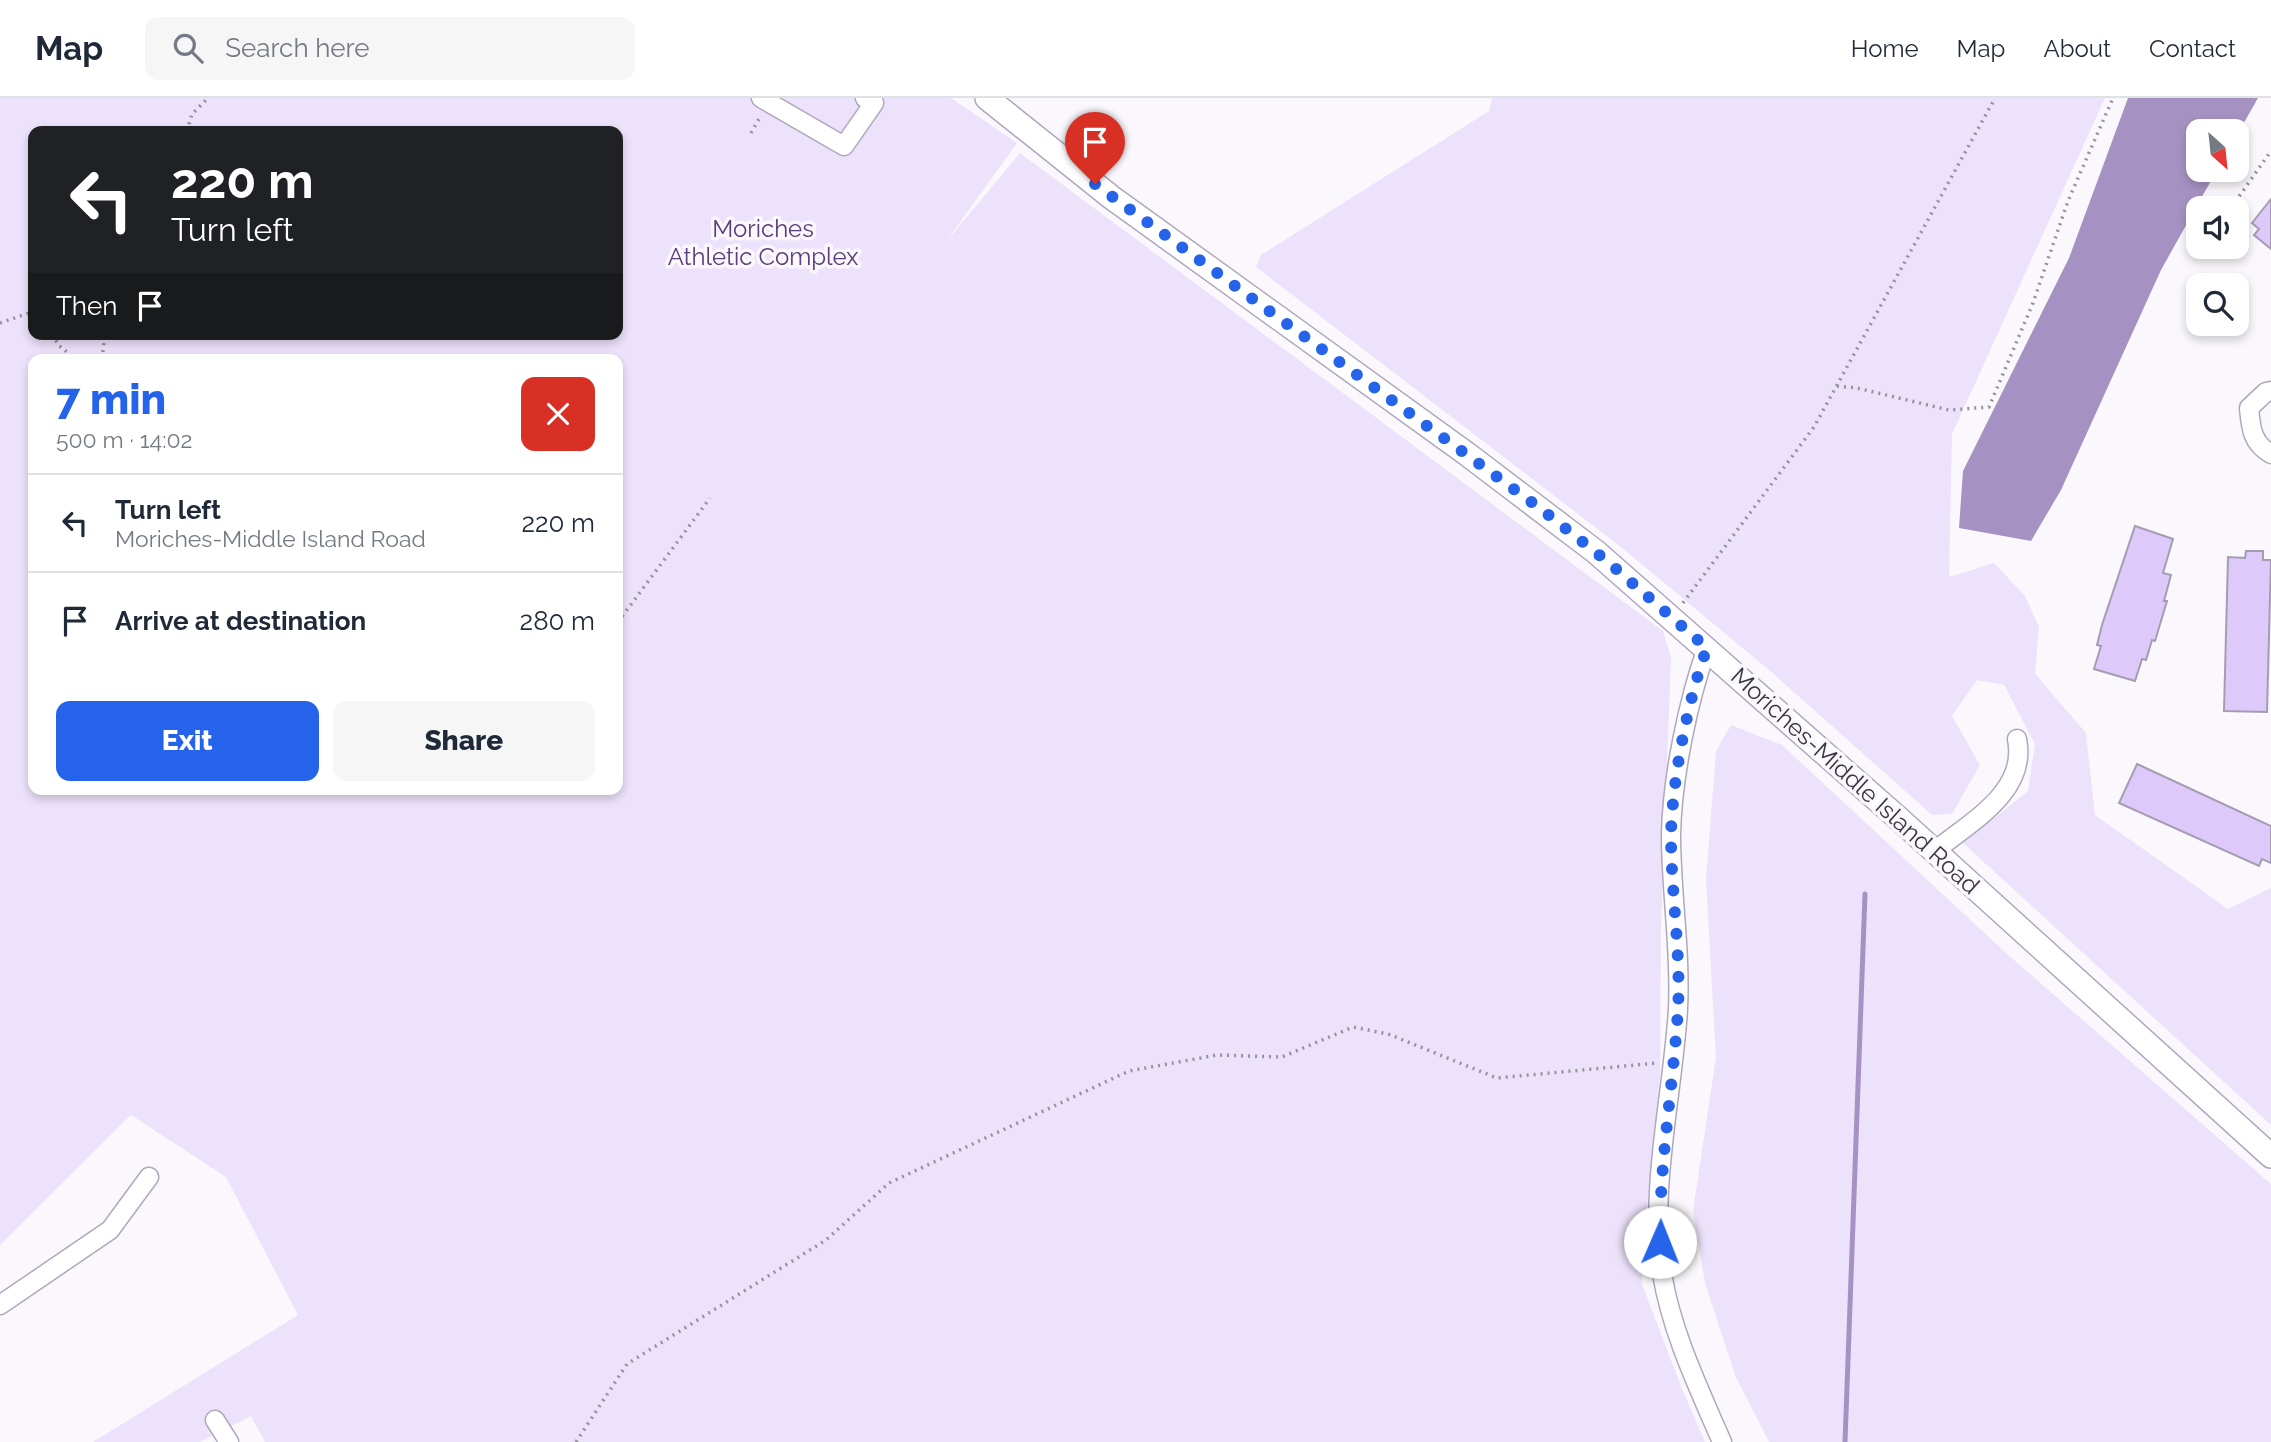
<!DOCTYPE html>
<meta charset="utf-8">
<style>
body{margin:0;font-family:Raleway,sans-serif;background:#f6f6f7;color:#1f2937;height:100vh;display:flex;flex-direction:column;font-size:26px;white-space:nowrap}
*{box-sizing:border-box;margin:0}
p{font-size:23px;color:#747a83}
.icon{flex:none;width:38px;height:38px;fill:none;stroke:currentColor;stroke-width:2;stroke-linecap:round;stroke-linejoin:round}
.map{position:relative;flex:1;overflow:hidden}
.details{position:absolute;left:28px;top:256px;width:595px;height:441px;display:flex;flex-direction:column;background:#fff;border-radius:14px;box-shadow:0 4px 10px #0003}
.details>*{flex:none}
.top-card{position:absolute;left:28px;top:28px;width:595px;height:214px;border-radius:14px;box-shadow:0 4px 10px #0003;background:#202124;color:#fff;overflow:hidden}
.needle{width:46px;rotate:153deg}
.tools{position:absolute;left:2186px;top:21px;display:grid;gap:14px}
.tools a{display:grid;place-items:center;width:63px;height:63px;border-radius:14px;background:#fff;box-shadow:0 4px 10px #0003;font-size:35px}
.pin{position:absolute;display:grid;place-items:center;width:60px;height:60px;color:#fff;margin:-72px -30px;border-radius:50% 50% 50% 0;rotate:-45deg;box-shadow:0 0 7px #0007}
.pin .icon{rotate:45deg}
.me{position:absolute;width:77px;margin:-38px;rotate:1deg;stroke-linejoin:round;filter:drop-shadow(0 0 5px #0008)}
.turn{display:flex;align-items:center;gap:24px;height:147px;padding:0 28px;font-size:32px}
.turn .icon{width:91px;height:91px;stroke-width:2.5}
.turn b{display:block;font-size:49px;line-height:60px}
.then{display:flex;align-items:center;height:66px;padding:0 28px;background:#0003;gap:14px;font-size:26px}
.round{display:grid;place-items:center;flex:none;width:74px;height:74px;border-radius:14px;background:#f6f6f7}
.head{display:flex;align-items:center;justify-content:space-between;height:119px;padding:0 28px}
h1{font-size:42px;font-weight:800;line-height:52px;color:#2563eb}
.action{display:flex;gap:14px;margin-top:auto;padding:14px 28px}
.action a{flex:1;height:80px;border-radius:14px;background:#2563eb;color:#fff;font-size:28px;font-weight:800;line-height:80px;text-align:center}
.action a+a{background:#f6f6f7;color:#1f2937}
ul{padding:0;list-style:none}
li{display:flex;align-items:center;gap:21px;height:98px;padding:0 28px;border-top:2px solid #e0e1e3}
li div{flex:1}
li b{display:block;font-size:26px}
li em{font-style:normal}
header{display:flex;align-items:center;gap:42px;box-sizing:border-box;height:98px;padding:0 35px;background:#fff;border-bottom:2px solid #e0e1e3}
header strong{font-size:33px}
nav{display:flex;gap:38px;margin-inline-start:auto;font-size:24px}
.search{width:490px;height:63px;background:#f6f6f7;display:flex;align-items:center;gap:18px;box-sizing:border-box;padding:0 24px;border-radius:14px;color:#747a83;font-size:26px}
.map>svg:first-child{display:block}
.green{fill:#ece2fb;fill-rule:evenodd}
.water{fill:#a692c2}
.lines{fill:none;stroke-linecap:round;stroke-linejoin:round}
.stream{stroke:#a692c2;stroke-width:5}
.building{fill:#dec9fb;stroke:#a59cb2;stroke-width:2}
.minor-casing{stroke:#b0a7bd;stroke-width:21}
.major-casing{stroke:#b0a7bd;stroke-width:26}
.path{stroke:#959299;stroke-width:3.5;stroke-dasharray:2 5;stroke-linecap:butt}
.minor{stroke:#fff;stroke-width:18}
.major{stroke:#fff;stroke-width:23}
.route{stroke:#2563eb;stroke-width:12;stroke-dasharray:0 21.6}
.labels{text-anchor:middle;stroke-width:7;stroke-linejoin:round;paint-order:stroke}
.park-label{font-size:24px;fill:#5a3d7a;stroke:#faf8fc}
.street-label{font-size:24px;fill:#3a3740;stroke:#faf8fc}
</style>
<header>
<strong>Map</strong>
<div class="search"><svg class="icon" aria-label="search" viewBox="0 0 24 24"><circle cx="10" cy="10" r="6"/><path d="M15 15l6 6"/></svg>Search here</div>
<nav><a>Home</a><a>Map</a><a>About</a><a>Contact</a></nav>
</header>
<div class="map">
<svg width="2271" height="1344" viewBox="0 0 2271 1344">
<rect width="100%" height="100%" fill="#faf8fc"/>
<g class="green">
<path d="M0 0H951L1017 45 945 145 1020 55 1663 533 1671 559 1661 826 1660 978 1642 1156V1186L1682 1291 1705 1344H265L251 1318 200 1344H93L298 1217 226 1079 131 1017 0 1147ZM33 33H618V236H33ZM33 261H618V691H33Z"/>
<path d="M1492 0H2105L1952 336 1949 479 1994 465 2025 498 2039 529 2035 576 2086 635 2095 717 2228 811 2271 790V1027L1963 745 2028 693 2035 646 2004 587 1977 582 1952 618 1980 667 1952 716 1932 717 1769 572 1621 449 1256 169 1261 157 1489 13Z"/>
<path d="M1731 627 1782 647 2006 855 2271 1086V1344H1769L1735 1277 1705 1185 1693 1113 1716 959 1706 781 1716 653Z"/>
</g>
<path class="water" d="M2128 0H2258L2237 37 2236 33H2198V72H2217L2161 172 2061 392 2031 443 1959 430 1963 373 2069 160Z"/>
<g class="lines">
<path class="stream" d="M1845 1344 1865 796"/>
</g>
<g class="building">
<path d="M2271 101V151L2254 137 2259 131 2252 125Z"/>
<path d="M2135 428 2173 441 2163 475 2171 477 2164 503H2167L2155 543 2152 542 2146 562 2142 561 2135 583 2094 571 2101 548 2097 547 2102 527Z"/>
<path d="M2246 453H2263V462H2271L2267 614 2224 613 2228 459 2245 460Z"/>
<path d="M2137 666 2271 728V765L2262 761 2259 768 2119 705Z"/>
</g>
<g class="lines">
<defs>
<g id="minor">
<path d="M761 0 844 48 874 5 865 0"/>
<path d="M2271 293 2266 294 2249 310C2251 331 2252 345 2271 356"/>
<path d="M1707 550C1688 602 1672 681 1671 737 1671 795 1681 853 1678 911 1673 995 1649 1091 1662 1175 1671 1233 1699 1291 1722 1344"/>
<path d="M1935 753C1970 724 2028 694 2017 641"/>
<path d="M0 1207 110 1132 149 1079"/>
<path d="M215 1322 229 1344"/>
</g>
<path id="major" d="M987 0 1111 99 1467 356 1596 454 1898 720 2271 1058"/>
</defs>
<use href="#minor" class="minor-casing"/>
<use href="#major" class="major-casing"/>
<g class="path">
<path d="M187 33 192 16 208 0"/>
<path d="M751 35 760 19"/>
<path d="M2234 110 2233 107 2271 53"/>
<path d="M2236 127 2237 132"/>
<path d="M0 225 29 215 33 218"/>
<path d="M53 236 58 247 67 254"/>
<path d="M102 261 105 236"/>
<path d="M1837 288 1857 290 1949 312 1989 309 2033 205 2068 103 2113 0"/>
<path d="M1683 505 1814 329 1995 0"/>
<path d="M618 524 710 400"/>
<path d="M576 1344 627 1266 826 1142 889 1085 1129 973 1217 957 1282 959 1353 929 1388 936 1497 980 1657 965"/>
</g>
<use href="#minor" class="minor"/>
<use href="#major" class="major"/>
</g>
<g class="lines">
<path class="route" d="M1095 86 1537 408 1607 463 1707 550C1688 601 1672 683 1671 737 1671 795 1681 854 1678 912 1673 990 1659 1067 1660 1144"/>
</g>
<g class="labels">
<g class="park-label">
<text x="763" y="139">Moriches<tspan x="763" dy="28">Athletic Complex</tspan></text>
</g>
<g class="street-label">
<text transform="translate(1855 683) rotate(42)" y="8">Moriches-Middle Island Road</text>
</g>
</g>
</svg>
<div class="tools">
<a><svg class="needle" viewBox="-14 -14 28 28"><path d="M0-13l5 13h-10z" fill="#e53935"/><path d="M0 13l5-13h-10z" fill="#747a83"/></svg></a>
<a><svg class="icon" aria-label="sound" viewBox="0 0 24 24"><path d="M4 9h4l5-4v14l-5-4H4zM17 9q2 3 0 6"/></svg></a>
<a><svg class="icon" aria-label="search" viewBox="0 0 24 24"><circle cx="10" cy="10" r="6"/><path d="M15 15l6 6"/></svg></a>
</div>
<div class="pin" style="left:1095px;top:86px;background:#d93025"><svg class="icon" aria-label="arrive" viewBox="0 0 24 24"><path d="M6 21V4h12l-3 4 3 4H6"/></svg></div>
<svg class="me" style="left:1660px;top:1144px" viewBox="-20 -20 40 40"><circle r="19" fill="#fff"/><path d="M0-13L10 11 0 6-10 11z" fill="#2563eb"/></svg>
<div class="top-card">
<div class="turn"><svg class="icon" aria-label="left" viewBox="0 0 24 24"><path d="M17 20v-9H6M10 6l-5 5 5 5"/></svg><div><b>220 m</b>Turn left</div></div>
<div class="then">Then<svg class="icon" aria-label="arrive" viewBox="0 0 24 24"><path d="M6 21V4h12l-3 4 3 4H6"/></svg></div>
</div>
<section class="details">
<div class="head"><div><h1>7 min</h1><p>500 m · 14:02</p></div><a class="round" style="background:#d93025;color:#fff"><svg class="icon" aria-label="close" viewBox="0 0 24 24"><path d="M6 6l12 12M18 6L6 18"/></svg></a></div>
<ul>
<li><svg class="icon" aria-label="left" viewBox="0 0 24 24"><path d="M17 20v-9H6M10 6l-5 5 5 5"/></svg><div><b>Turn left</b><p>Moriches-Middle Island Road</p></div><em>220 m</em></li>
<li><svg class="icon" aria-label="arrive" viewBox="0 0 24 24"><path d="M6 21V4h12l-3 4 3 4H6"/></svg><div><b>Arrive at destination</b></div><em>280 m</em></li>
</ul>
<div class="action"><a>Exit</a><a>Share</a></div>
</section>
</div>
